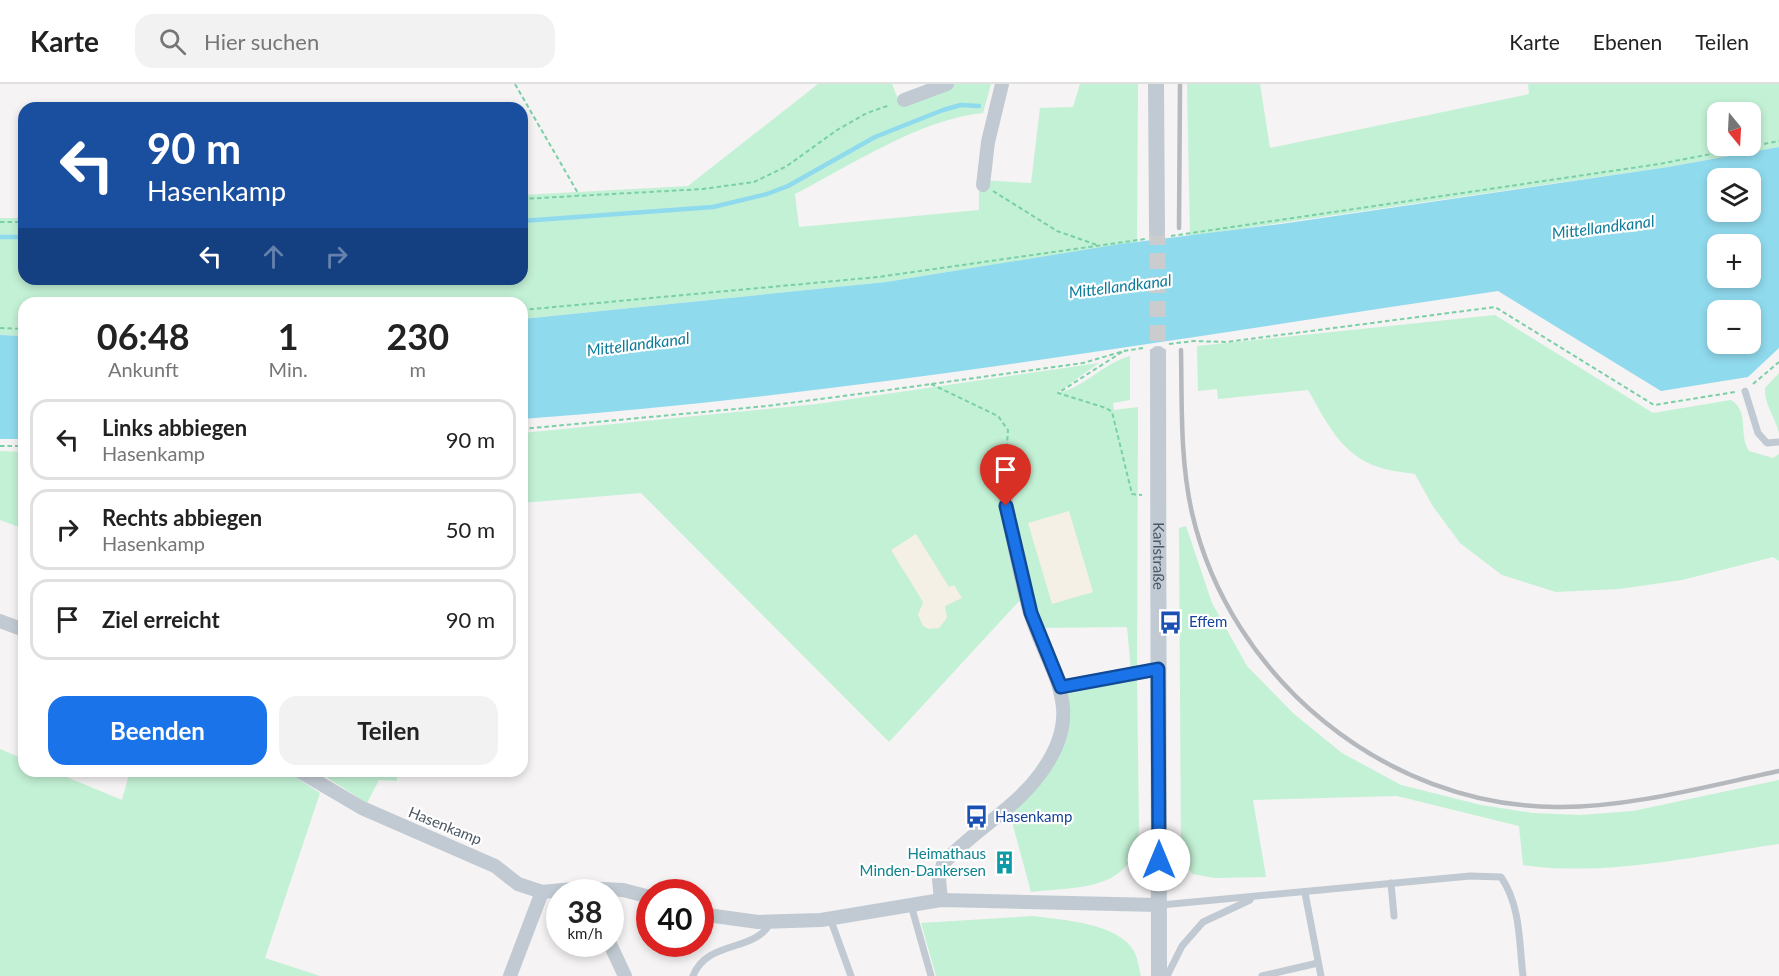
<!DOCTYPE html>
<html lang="de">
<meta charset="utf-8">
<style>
body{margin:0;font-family:Lato,sans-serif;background:#f2f2f2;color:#222;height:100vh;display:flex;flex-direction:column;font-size:22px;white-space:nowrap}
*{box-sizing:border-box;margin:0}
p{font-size:20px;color:#767676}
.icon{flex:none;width:33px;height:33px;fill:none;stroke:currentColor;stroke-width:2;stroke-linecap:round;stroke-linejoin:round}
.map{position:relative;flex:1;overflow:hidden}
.panel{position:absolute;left:18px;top:213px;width:510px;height:480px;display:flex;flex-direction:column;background:#fff;border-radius:18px;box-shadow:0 3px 9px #0003}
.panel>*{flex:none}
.top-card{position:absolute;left:18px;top:18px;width:510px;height:183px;border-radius:18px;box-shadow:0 3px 9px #0003;background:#1a4fa0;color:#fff;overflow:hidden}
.needle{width:39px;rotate:162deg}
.controls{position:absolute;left:1707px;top:18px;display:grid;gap:12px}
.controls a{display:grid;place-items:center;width:54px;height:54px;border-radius:12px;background:#fff;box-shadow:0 3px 9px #0003;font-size:30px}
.speed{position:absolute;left:546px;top:795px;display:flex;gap:12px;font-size:30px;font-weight:700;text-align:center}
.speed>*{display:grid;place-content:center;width:78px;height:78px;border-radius:50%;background:#fff;box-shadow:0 3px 9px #0003;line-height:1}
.speed small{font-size:15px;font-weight:400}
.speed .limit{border:9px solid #d22;background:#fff;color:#111}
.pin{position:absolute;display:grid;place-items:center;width:51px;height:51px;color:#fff;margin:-62px -26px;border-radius:50% 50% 50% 0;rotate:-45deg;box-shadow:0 0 6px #0007}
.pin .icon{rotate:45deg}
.me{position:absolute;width:66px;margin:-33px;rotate:0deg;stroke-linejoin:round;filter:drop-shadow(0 0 4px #0008)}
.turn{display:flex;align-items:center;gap:21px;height:126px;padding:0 30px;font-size:27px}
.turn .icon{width:78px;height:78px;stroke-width:2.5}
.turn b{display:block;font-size:42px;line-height:51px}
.lanes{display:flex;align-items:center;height:57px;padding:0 30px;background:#0003;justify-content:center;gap:30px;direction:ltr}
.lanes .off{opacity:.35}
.eta{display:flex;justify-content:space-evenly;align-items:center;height:102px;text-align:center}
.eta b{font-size:36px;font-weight:700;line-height:42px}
.primary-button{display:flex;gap:12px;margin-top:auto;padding:12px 30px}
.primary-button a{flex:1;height:69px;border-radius:18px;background:#1a73e8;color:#fff;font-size:24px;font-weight:700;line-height:69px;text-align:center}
.primary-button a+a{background:#f2f2f2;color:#222}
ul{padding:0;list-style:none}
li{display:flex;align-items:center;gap:18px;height:81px;margin:0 12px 9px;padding:0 18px;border:3px solid #e0e0e0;border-radius:18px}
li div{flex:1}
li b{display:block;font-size:22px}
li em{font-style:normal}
header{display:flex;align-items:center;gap:36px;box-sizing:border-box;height:84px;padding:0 30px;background:#fff;border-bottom:2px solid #e0e0e0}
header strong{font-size:28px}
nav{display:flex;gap:33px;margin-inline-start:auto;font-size:21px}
.search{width:420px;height:54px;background:#f2f2f2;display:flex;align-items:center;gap:15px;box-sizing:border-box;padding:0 21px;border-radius:18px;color:#767676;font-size:22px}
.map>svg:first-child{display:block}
.green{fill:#c3f1d5;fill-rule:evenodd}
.sand{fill:#f5f0e5}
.water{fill:#90daee;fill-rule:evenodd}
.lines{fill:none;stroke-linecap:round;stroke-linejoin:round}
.stream{stroke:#90daee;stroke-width:4.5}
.tertiary-tunnel{stroke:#caccce;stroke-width:16;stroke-dasharray:16 8;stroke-linecap:butt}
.path{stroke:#7ad0a6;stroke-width:2;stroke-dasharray:4.5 3;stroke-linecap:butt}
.service{stroke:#c1cad2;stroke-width:7}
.minor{stroke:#c1cad2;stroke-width:14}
.tertiary{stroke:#c1cad2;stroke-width:16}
.rail{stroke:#b5b8bd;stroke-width:4.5}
.route-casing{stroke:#114b97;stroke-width:15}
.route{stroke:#1a73e8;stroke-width:10}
.labels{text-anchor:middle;stroke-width:4.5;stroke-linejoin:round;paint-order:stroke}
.street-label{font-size:15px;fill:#4a5661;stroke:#fff}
.transit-label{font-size:15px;fill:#164399;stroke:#fff;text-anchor:start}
.culture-label{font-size:15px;fill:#0d838f;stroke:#fff;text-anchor:end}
.water-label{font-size:16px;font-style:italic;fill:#0c7c9b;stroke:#fff}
</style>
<header>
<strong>Karte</strong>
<div class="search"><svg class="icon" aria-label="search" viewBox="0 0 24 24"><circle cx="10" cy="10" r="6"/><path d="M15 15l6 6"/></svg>Hier suchen</div>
<nav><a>Karte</a><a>Ebenen</a><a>Teilen</a></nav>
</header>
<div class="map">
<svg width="1779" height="892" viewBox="0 0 1779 892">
<rect width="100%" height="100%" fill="#f5f3f3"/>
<g class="green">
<path d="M818 0H892L900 20 954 0H991L983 29C921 35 851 81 795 110L799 143 979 126V96L1031 99 1040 24 1073 23 1080 0H1138L1137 158 886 198 522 235V219H24V252L0 251V134H24V195H522V111L688 102Z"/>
<path d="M1187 0H1260L1270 64 1529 10 1528 0H1779V63L1668 83 1190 152ZM1718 28H1750V62H1718Z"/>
<path d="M1495 231 1653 329 1731 316C1750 328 1738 350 1749 367L1773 374 1779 370V477L1773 473 1682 496 1619 505 1556 508 1502 491 1460 459 1432 421 1415 390C1403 388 1389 387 1378 383 1341 371 1326 337 1308 306L1218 315 1217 305 1198 307 1197 262Z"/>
<path d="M1130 272V316L1113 319 1114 326 1138 323 1137 585 1131 587 1127 543 1032 544 1021 515 889 658 641 409 522 419V349L817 320 1099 279 1057 309C1083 305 1103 279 1130 272Z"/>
<path d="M1779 289V349C1775 333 1764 320 1765 304Z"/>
<path d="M0 367 24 368V445L0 436Z"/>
<path d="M1186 442 1212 519 1247 582 1294 630 1342 669 1401 701 1481 721 1533 729 1580 731 1633 727 1779 696V760C1695 772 1607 793 1523 781L1519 742 1397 712 1253 716 1266 793 1215 794 1192 790 1181 771 1179 444Z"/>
<path d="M1137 595 1139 744C1135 808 1081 802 1031 808L1009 727 1041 696 1067 610Z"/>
<path d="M0 665 24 675V687H52L122 716 130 687H286L320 709 265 874 320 892H0Z"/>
<path d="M317 687H397V697L379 696 367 719Z"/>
<path d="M1033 832C1062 836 1121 839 1135 869 1138 876 1139 885 1141 892H936L921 839Z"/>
</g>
<g class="sand">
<path d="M1069 427 1093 508 1052 520 1028 439Z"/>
<path d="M916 450 949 503 954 501 962 514 945 522 947 534 939 544 929 545 923 542 918 531 923 518 891 466Z"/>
</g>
<g class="water">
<path d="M1779 63V264L1748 293 1661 307 1498 207C1173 255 849 311 522 335V235L886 198 1120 160 1281 140 1668 83ZM1718 94H1750V128H1718ZM1718 160H1750V194H1718ZM1718 226H1750V260H1718Z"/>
<path d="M0 251 24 252V355H0Z"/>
</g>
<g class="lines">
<g class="stream">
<path d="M522 137 713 123 767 110 788 102 875 53 943 26 961 21 979 22"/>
<path d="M0 153H24"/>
</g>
<path class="tertiary-tunnel" d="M1157 145 1158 270"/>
<g class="path">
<path d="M515 0 579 111"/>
<path d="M993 107 1057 147 1097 161"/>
<path d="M522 115 703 105 754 98 787 82 837 46 867 29 890 21"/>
<path d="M0 138H24"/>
<path d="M1171 152 1659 80 1779 57"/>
<path d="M522 226 878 193 1145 155"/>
<path d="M0 244 24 245"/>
<path d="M1169 260 1194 257 1226 258 1495 223 1654 321 1735 308"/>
<path d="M1122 268 1058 309 1106 324 1112 328 1132 410 1142 411"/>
<path d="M931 300 998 332 1008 346 1005 390"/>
<path d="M1753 300 1779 278"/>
<path d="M522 345 767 322 881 307 1083 279 1124 267 1143 264"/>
<path d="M0 362H24"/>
</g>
<g class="service">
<path d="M1745 307 1758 349 1767 359 1779 358"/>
<path d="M1391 799 1394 832"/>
<path d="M1305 809 1321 892"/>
<path d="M911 821 931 892"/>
<path d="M1161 821 1470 792 1501 793C1521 822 1519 859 1523 892"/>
<path d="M830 834 851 892"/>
<path d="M693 892C707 855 757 869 771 837"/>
<path d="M1167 892 1182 862 1203 838 1250 816"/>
<path d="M1262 892 1318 879"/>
</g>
<g class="minor">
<path d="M904 16 947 0"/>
<path d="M983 101 988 58 1002 0"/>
<path d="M0 537 24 546"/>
<path d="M1061 603 1158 585"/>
<path d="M299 687 362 724 495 782 518 800 542 808 583 804 623 806 650 813"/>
<path d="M941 816 939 795 943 780C972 747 1014 726 1040 690 1088 625 1050 592 1030 529 1020 494 1014 457 1006 422L1005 404"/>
<path d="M700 830 758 838 821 836 941 816 1159 821"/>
<path d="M610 860 625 892"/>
<path d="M510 892 542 808"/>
</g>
<g class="tertiary">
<path d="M1156 0 1157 145"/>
<path id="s1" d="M1158 270 1159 892"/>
</g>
<g class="rail">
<path d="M1179 144 1180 0"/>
<path d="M1181 266C1182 320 1180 376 1192 429 1230 594 1385 722 1556 723 1628 724 1708 702 1779 687"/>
</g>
</g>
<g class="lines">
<defs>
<path id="route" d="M1006 422 1031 529 1061 603 1158 585 1159 776"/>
</defs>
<use href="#route" class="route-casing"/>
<use href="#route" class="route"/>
</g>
<defs>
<symbol id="bus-bare" viewBox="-9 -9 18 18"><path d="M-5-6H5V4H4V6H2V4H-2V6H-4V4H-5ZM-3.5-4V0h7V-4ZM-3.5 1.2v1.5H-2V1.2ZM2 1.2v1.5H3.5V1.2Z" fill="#1a4fb4" stroke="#fff" stroke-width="2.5" paint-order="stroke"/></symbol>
<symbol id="building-bare" viewBox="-9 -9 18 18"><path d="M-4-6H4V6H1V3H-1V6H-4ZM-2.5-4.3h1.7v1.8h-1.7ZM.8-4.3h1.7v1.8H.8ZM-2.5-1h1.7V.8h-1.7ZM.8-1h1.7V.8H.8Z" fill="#0f9aa8" stroke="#fff" stroke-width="2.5" paint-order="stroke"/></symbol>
</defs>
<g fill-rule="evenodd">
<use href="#bus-bare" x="1154" y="522" width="33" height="33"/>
<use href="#bus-bare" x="960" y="716" width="33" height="33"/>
<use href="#building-bare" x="988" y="762" width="33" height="33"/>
</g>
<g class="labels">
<g class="street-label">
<text dy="5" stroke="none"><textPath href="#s1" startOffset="202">Karlstraße</textPath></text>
<text transform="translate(445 742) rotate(22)" y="5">Hasenkamp</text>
</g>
<g class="transit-label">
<text x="1189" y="543">Effem</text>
<text x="995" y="738">Hasenkamp</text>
</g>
<g class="culture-label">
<text x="986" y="775">Heimathaus<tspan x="986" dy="17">Minden-Dankersen</tspan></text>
</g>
<g class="water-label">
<text transform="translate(1603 143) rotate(-7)" y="6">Mittellandkanal</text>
<text transform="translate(1120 202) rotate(-7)" y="6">Mittellandkanal</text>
<text transform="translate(638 260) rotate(-7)" y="6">Mittellandkanal</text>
</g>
</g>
</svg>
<div class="controls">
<a><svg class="needle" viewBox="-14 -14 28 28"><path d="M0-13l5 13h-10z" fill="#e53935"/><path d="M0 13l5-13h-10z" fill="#767676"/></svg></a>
<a><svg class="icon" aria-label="layers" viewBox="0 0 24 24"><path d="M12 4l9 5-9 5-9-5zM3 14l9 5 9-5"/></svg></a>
<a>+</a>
<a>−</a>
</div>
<div class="speed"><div>38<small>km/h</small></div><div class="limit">40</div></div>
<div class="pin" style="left:1006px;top:422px;background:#d93025"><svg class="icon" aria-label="arrive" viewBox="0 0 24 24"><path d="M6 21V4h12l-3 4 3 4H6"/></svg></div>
<svg class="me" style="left:1159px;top:776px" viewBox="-20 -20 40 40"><circle r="19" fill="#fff"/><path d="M0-13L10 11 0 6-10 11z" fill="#1a73e8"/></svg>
<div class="top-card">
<div class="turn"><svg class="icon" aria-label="left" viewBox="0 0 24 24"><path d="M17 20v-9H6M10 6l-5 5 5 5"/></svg><div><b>90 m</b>Hasenkamp</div></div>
<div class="lanes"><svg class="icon" aria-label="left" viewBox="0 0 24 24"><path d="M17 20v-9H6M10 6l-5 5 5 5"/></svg><svg class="icon off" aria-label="ahead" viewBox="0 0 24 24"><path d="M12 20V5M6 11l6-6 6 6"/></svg><svg class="icon off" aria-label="right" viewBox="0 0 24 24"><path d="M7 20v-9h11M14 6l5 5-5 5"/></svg></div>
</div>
<section class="panel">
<div class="eta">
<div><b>06:48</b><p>Ankunft</p></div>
<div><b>1</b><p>Min.</p></div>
<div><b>230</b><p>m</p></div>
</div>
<ul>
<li><svg class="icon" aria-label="left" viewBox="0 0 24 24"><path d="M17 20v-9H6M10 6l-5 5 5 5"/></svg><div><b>Links abbiegen</b><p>Hasenkamp</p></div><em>90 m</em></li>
<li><svg class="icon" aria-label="right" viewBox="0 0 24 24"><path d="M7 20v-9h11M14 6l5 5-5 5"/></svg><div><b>Rechts abbiegen</b><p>Hasenkamp</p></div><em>50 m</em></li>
<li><svg class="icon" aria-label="arrive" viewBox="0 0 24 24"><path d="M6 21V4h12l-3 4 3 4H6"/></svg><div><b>Ziel erreicht</b></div><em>90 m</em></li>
</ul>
<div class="primary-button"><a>Beenden</a><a>Teilen</a></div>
</section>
</div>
